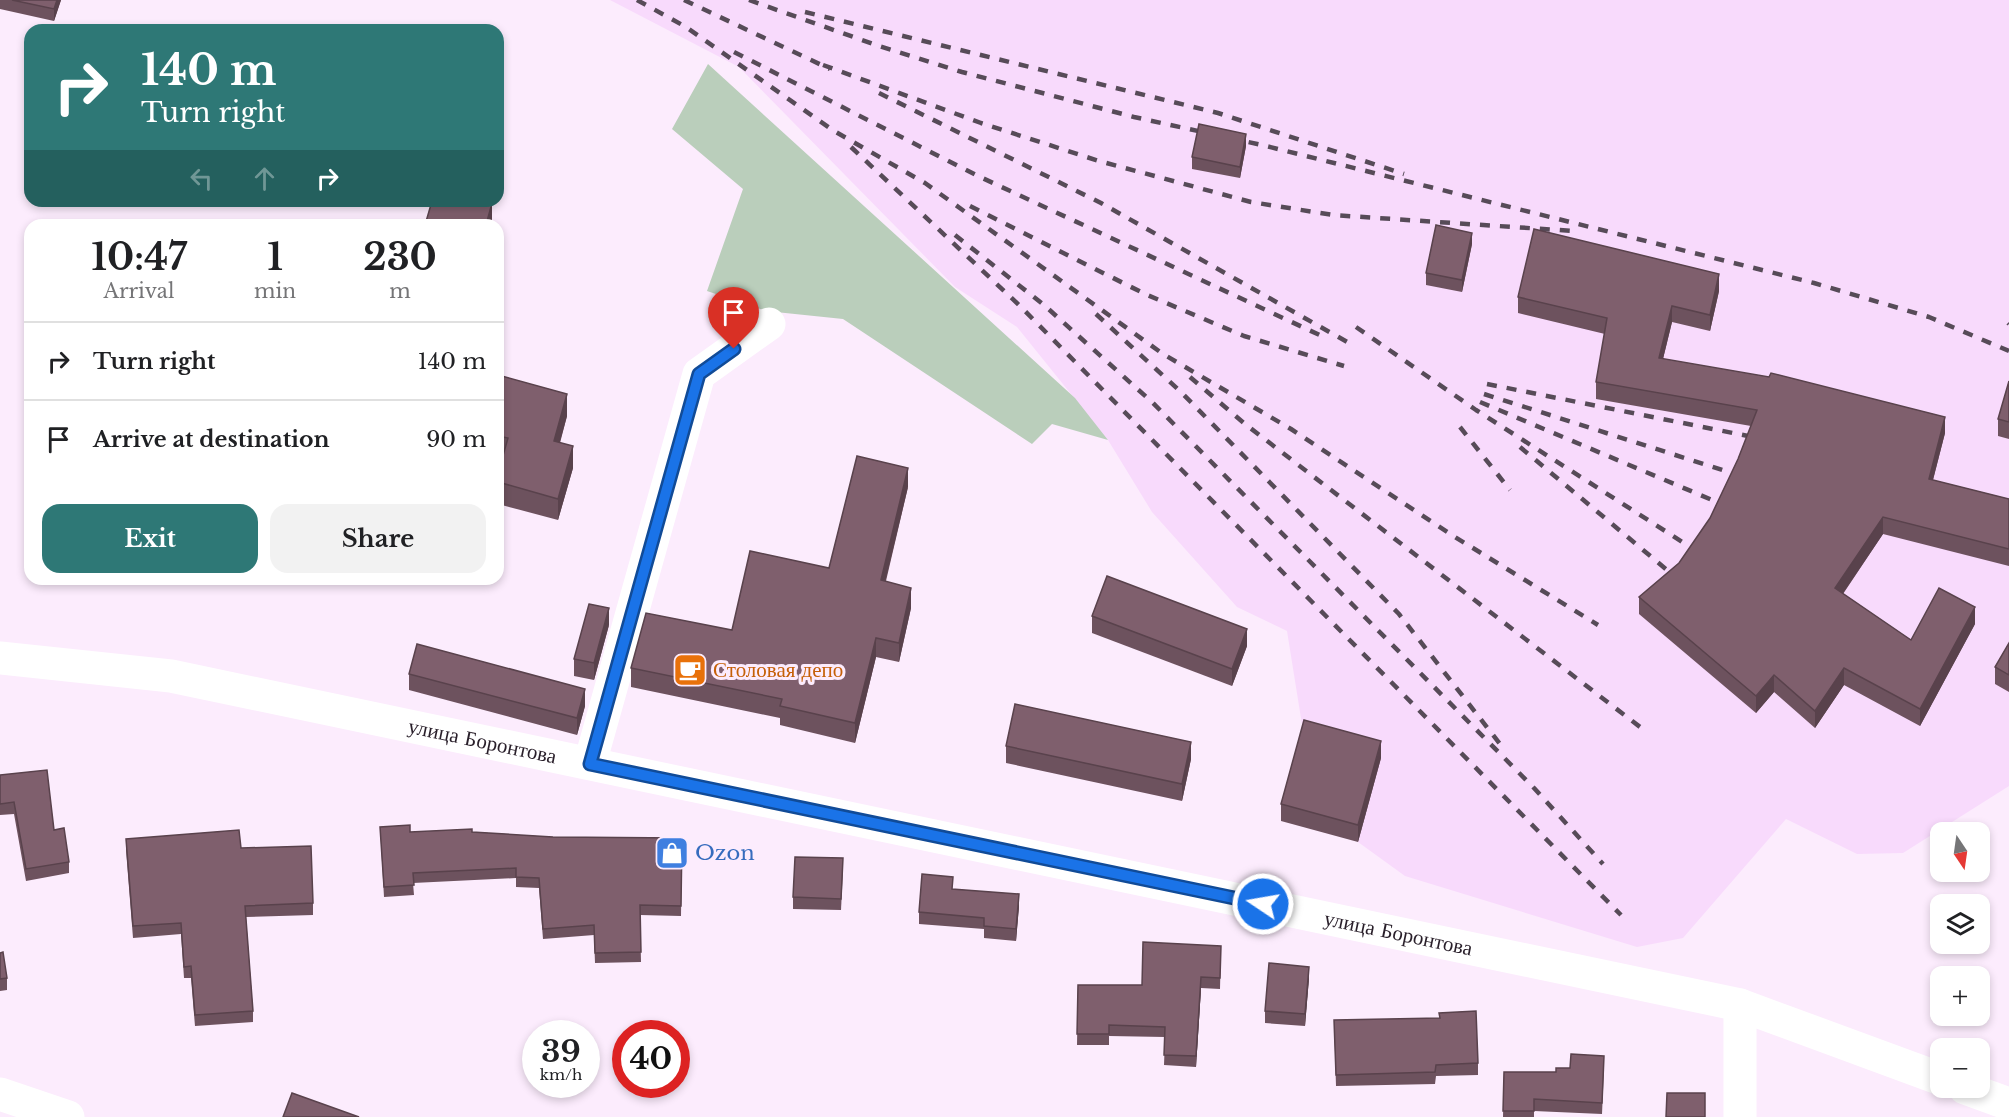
<!DOCTYPE html>
<meta charset="utf-8">
<style>
body{margin:0;font-family:"Libre Baskerville",serif;background:#f2f2f2;color:#202124;height:100vh;display:flex;flex-direction:column;font-size:22px;white-space:nowrap}
*{box-sizing:border-box;margin:0}
p{font-size:20px;color:#757577}
.icon{flex:none;width:33px;height:33px;fill:none;stroke:currentColor;stroke-width:2;stroke-linecap:round;stroke-linejoin:round}
.map{position:relative;flex:1;overflow:hidden}
.sheet{position:absolute;left:24px;top:219px;width:480px;height:366px;display:flex;flex-direction:column;background:#fff;border-radius:18px;box-shadow:0 3px 9px #0003}
.sheet>*{flex:none}
.guide{position:absolute;left:24px;top:24px;width:480px;height:183px;border-radius:18px;box-shadow:0 3px 9px #0003;background:#2e7876;color:#fff;overflow:hidden}
.needle{width:39px;rotate:167deg}
.controls{position:absolute;left:1930px;top:822px;display:grid;gap:12px}
.controls a{display:grid;place-items:center;width:60px;height:60px;border-radius:12px;background:#fff;box-shadow:0 3px 9px #0003;font-size:30px}
.speed{position:absolute;left:522px;top:1020px;display:flex;gap:12px;font-size:30px;font-weight:700;text-align:center}
.speed>*{display:grid;place-content:center;width:78px;height:78px;border-radius:50%;background:#fff;box-shadow:0 3px 9px #0003;line-height:1}
.speed small{font-size:15px;font-weight:400}
.speed .limit{border:9px solid #d22;background:#fff;color:#111}
.pin{position:absolute;display:grid;place-items:center;width:51px;height:51px;color:#fff;margin:-62px -26px;border-radius:50% 50% 50% 0;rotate:-45deg;box-shadow:0 0 6px #0007}
.pin .icon{rotate:45deg}
.me{position:absolute;width:66px;margin:-33px;rotate:282deg;stroke-linejoin:round;filter:drop-shadow(0 0 4px #0008)}
.turn{display:flex;align-items:center;gap:21px;height:126px;padding:0 18px;font-size:27px}
.turn .icon{width:78px;height:78px;stroke-width:2.5}
.turn b{display:block;font-size:42px;line-height:51px}
.lanes{display:flex;align-items:center;height:57px;padding:0 18px;background:#0003;justify-content:center;gap:30px;direction:ltr}
.lanes .off{opacity:.35}
.eta{display:flex;justify-content:space-evenly;align-items:center;height:102px;text-align:center}
.eta b{font-size:36px;font-weight:700;line-height:42px}
.primary-button{display:flex;gap:12px;margin-top:auto;padding:12px 18px}
.primary-button a{flex:1;height:69px;border-radius:18px;background:#2e7876;color:#fff;font-size:24px;font-weight:700;line-height:69px;text-align:center}
.primary-button a+a{background:#f2f2f2;color:#202124}
ul{padding:0;list-style:none}
li{display:flex;align-items:center;gap:18px;height:78px;padding:0 18px;border-top:2px solid #e0e0e0}
li div{flex:1}
li b{display:block;font-size:22px}
li em{font-style:normal}
.map>svg:first-child{display:block}
.built{fill:#f8dafc}
.green{fill:#bacebb}
.lines{fill:none;stroke-linecap:round;stroke-linejoin:round}
.minor{stroke:#fff;stroke-width:33}
.rail{stroke:#574b58;stroke-width:4.5;stroke-dasharray:10 10;stroke-linecap:butt}
.wall{fill:#6d525e}
.shaded-wall{fill:#59424c}
.building{fill:#7f5f6d;stroke:#59424c;stroke-width:1.5}
.route-casing{stroke:#114b97;stroke-width:15}
.route{stroke:#1a73e8;stroke-width:10}
.labels{text-anchor:middle;stroke-width:6;stroke-linejoin:round;paint-order:stroke}
.food-label{font-size:21px;fill:#c56008;stroke:#fcecfd;text-anchor:start}
.street-label{font-size:21px;fill:#291f2a;stroke:#fcecfd}
.shop-label{font-size:21px;fill:#366cbe;stroke:#fcecfd;text-anchor:start}
</style>
<div class="map">
<svg width="2009" height="1117" viewBox="0 0 2009 1117">
<rect width="100%" height="100%" fill="#fcecfd"/>
<path class="built" d="M610 0H2009V786L1903 853 1857 854 1786 819 1683 938 1637 947 1405 876 1358 842 1304 737 1287 631 1237 607 1152 512 1108 440 1017 327 955 287 739 67Z"/>
<path class="green" d="M708 64 1075 398 1108 440 1052 424 1032 444 843 319 766 311 707 291 743 189 672 129Z"/>
<g class="lines">
<g class="minor">
<path id="s1" d="M0 658 171 676 1740 1005 1941 1079"/>
<path d="M590 763 699 374 769 324"/>
<path d="M1965 1088 2009 1104"/>
<path d="M0 1094 68 1117"/>
<path d="M1740 1117V1005"/>
</g>
<g class="rail">
<path d="M637 0 686 27 834 131 925 183 1163 354 1291 429 1455 537 1598 625"/>
<path d="M684 0 830 69"/>
<path d="M749 0 879 46 962 72 1134 117 1262 145 1814 283 1929 317 2009 351"/>
<path d="M805 12 1218 113 1404 174"/>
<path d="M734 52 978 176 1326 338"/>
<path d="M823 65 981 123 1099 161 1251 202 1333 215 1573 231"/>
<path d="M879 93 1101 203 1349 343"/>
<path d="M851 147 1019 305 1621 915"/>
<path d="M970 206 1145 294 1244 336 1344 366"/>
<path d="M955 235 1044 305 1153 403 1534 788 1603 864"/>
<path d="M1096 314 1181 392 1399 614 1500 744"/>
<path d="M2008 323 2009 324"/>
<path d="M1356 327 1476 410 1698 552"/>
<path d="M1190 377 1245 424 1644 730"/>
<path d="M1487 384 1753 437"/>
<path d="M1484 394 1738 475"/>
<path d="M1480 402 1724 505"/>
<path d="M1460 427 1510 490"/>
<path d="M1520 447 1679 580"/>
</g>
</g>
<g class="wall">
<path d="M0 0H61L54 21 0 9Z"/>
<path d="M1246 146 1240 178 1192 169V157Z"/>
<path d="M1472 244 1462 292 1426 285V273Z"/>
<path d="M1719 291 1710 331 1672 322 1663 359 1945 433 1933 480 2009 499V566L1883 534 1843 594 1911 640 1975 624 1920 726 1844 685 1815 728 1774 692 1756 713 1639 614V597L1679 563 1710 518 1738 459 1751 426 1596 399V382L1605 334 1518 313V297Z"/>
<path d="M498 375 567 416 560 443 573 468 558 520 498 504V473L502 458 498 457Z"/>
<path d="M2009 381V439L1998 436V419Z"/>
<path d="M908 487 886 581 911 608 899 662 876 657 855 743 780 725V718L631 687V668L732 630 829 568Z"/>
<path d="M1092 616 1247 646 1232 686 1092 633Z"/>
<path d="M609 625 594 680 574 676V659Z"/>
<path d="M2009 643V692L1995 684V667Z"/>
<path d="M409 674 585 706 577 735 409 690Z"/>
<path d="M1006 746 1191 759 1182 801 1006 763Z"/>
<path d="M1381 758 1358 842 1281 821V804Z"/>
<path d="M0 775 54 830 69 862V873L26 881 14 814 0 815Z"/>
<path d="M380 827 410 832H472L553 837 682 838 681 916 640 915 641 962 595 963 594 935 543 939 539 888 516 887V878L413 883 414 895 384 897Z"/>
<path d="M126 839 241 848 313 903V915L246 917 253 1011V1022L195 1026 191 978H184L181 934 133 938 126 850Z"/>
<path d="M843 870 841 910 793 909V897Z"/>
<path d="M953 889 1019 906 1016 941 984 938V929L919 924V912Z"/>
<path d="M1221 946 1220 989 1201 988 1196 1067 1164 1065 1165 1037 1109 1036V1045H1077L1078 985H1142Z"/>
<path d="M0 953 7 978V990L0 991Z"/>
<path d="M1309 978 1305 1026 1265 1023V1011Z"/>
<path d="M1334 1020 1478 1063V1075L1436 1076 1435 1084 1336 1086Z"/>
<path d="M1604 1068 1602 1114 1534 1111V1117H1503L1504 1072H1556Z"/>
</g>
<g class="shaded-wall">
<path d="M57 0H61L54 21V9Z"/>
<path d="M1246 134V146L1240 178V167Z"/>
<path d="M492 203V225H486Z"/>
<path d="M1472 233V244L1462 292V280Z"/>
<path d="M1719 274V291L1710 331V315Z"/>
<path d="M1672 306V322L1659 375V358Z"/>
<path d="M567 394V416L554 463V441Z"/>
<path d="M1945 417V433L1929 495V479Z"/>
<path d="M573 446V468L558 520V499Z"/>
<path d="M908 468V487L881 599V580Z"/>
<path d="M1883 517V534L1835 605V588Z"/>
<path d="M911 588V608L899 662V643Z"/>
<path d="M1975 607V624L1920 726V709Z"/>
<path d="M609 608V625L594 680V663Z"/>
<path d="M1247 629V646L1232 686V669Z"/>
<path d="M876 638V657L855 743V723Z"/>
<path d="M1844 668V685L1815 728V711Z"/>
<path d="M1774 675V692L1756 713V696Z"/>
<path d="M585 689V706L577 735V718Z"/>
<path d="M1381 741V758L1358 842V825Z"/>
<path d="M1191 742V759L1182 801V784Z"/>
<path d="M1019 894V906L1016 941V929Z"/>
<path d="M1309 967V978L1305 1026V1014Z"/>
<path d="M1201 977V988L1196 1067V1056Z"/>
</g>
<g class="building">
<path d="M12 0H57L54 9Z"/>
<path d="M1199 124 1246 134 1240 167 1192 157Z"/>
<path d="M432 201H486L492 203 486 225H425Z"/>
<path d="M1436 225 1472 233 1462 280 1426 273Z"/>
<path d="M1534 229 1719 274 1710 315 1672 306 1659 358 1769 377 1771 373 1945 417 1929 479 2009 499V549L1883 517 1835 588 1911 640 1939 588 1975 607 1920 709 1844 668 1815 711 1774 675 1756 696 1639 597 1679 563 1710 518 1738 459 1757 410 1596 382 1607 318 1518 297Z"/>
<path d="M498 375 567 394 554 441 573 446 558 499 498 482V473L508 438 498 436Z"/>
<path d="M2009 381V422L1998 419Z"/>
<path d="M857 456 908 468 881 580 911 588 899 643 876 638 855 723 780 706 782 699 631 668 646 613 732 630 750 551 829 568Z"/>
<path d="M1107 576 1247 629 1232 669 1092 616Z"/>
<path d="M589 604 609 608 594 663 574 659Z"/>
<path d="M2009 643V675L1995 667Z"/>
<path d="M417 644 585 689 577 718 409 674Z"/>
<path d="M1015 704 1191 742 1182 784 1006 746Z"/>
<path d="M1304 720 1381 741 1358 825 1281 804Z"/>
<path d="M47 770 54 830 64 828 69 862 26 869 14 802 0 804V775Z"/>
<path d="M410 825V832L472 829V832L553 837 682 838 681 906 640 905 641 952 595 953 594 925 543 929 539 878 516 877V868L413 873 414 885 384 887 380 827Z"/>
<path d="M239 830 241 848 311 846 313 903 245 906 253 1011 195 1015 191 966 184 967 181 923 133 926 126 839Z"/>
<path d="M795 857 843 858 841 899 793 897Z"/>
<path d="M922 874 953 877 952 889 1019 894 1016 929 984 926V918L919 912Z"/>
<path d="M1143 942 1221 946 1220 978 1201 977 1196 1056 1164 1055 1165 1027 1109 1025V1034H1077L1078 985H1142Z"/>
<path d="M3 952 7 978 0 979V953Z"/>
<path d="M1269 963 1309 967 1305 1014 1265 1011Z"/>
<path d="M1476 1011 1478 1063 1436 1065 1435 1072 1336 1075 1334 1020 1440 1018 1439 1013Z"/>
<path d="M1571 1054 1604 1056 1602 1103 1534 1099V1111H1503L1504 1072H1556V1068H1570Z"/>
<path d="M292 1093 359 1117H283Z"/>
<path d="M1667 1093H1705V1117H1666Z"/>
</g>
<g class="lines">
<defs>
<path id="route" d="M734 349 699 374 590 764 1263 904"/>
</defs>
<use href="#route" class="route-casing"/>
<use href="#route" class="route"/>
</g>
<defs>
<symbol id="cafe-square" viewBox="-11 -11 22 22"><rect x="-9" y="-9" width="18" height="18" rx="4" fill="#e8710a" stroke="#fcecfd"/><path d="M-5.5-4.5H6V0H3Q3 3.5 0 3.5H-2.5Q-5.5 3.5-5.5 0ZM3-3.2v2h1.7v-2ZM-6 4.5H4V6H-6Z" fill="#fff"/></symbol>
<symbol id="shop-square" viewBox="-11 -11 22 22"><rect x="-9" y="-9" width="18" height="18" rx="4" fill="#3f7fe0" stroke="#fcecfd"/><path d="M-5-2.5h2.3a2.7 3.5 0 0 1 5.4 0H5L5.5 6h-11ZM-1.5-2.5h3a1.5 2.3 0 0 0-3 0Z" fill="#fff"/></symbol>
</defs>
<g fill-rule="evenodd">
<use href="#cafe-square" x="671" y="651" width="38" height="38"/>
<use href="#shop-square" x="653" y="834" width="38" height="38"/>
</g>
<g class="labels">
<g class="food-label">
<text x="713" y="677">Столовая депо</text>
</g>
<g class="street-label">
<text dy="7" stroke="none"><textPath href="#s1" startOffset="490">улица Боронтова</textPath></text>
<text dy="7" stroke="none"><textPath href="#s1" startOffset="1426">улица Боронтова</textPath></text>
</g>
<g class="shop-label">
<text x="695" y="860">Ozon</text>
</g>
</g>
</svg>
<div class="controls">
<a><svg class="needle" viewBox="-14 -14 28 28"><path d="M0-13l5 13h-10z" fill="#e53935"/><path d="M0 13l5-13h-10z" fill="#757577"/></svg></a>
<a><svg class="icon" aria-label="layers" viewBox="0 0 24 24"><path d="M12 4l9 5-9 5-9-5zM3 14l9 5 9-5"/></svg></a>
<a>+</a>
<a>−</a>
</div>
<div class="speed"><div>39<small>km/h</small></div><div class="limit">40</div></div>
<div class="pin" style="left:734px;top:349px;background:#d93025"><svg class="icon" aria-label="arrive" viewBox="0 0 24 24"><path d="M6 21V4h12l-3 4 3 4H6"/></svg></div>
<svg class="me" style="left:1263px;top:904px" viewBox="-20 -20 40 40"><circle r="17" fill="#1a73e8" stroke="#fff" stroke-width="3"/><path d="M0-11L8 9 0 5-8 9z" fill="#fff"/></svg>
<div class="guide">
<div class="turn"><svg class="icon" aria-label="right" viewBox="0 0 24 24"><path d="M7 20v-9h11M14 6l5 5-5 5"/></svg><div><b>140 m</b>Turn right</div></div>
<div class="lanes"><svg class="icon off" aria-label="left" viewBox="0 0 24 24"><path d="M17 20v-9H6M10 6l-5 5 5 5"/></svg><svg class="icon off" aria-label="ahead" viewBox="0 0 24 24"><path d="M12 20V5M6 11l6-6 6 6"/></svg><svg class="icon" aria-label="right" viewBox="0 0 24 24"><path d="M7 20v-9h11M14 6l5 5-5 5"/></svg></div>
</div>
<section class="sheet">
<div class="eta">
<div><b>10:47</b><p>Arrival</p></div>
<div><b>1</b><p>min</p></div>
<div><b>230</b><p>m</p></div>
</div>
<ul>
<li><svg class="icon" aria-label="right" viewBox="0 0 24 24"><path d="M7 20v-9h11M14 6l5 5-5 5"/></svg><div><b>Turn right</b></div><em>140 m</em></li>
<li><svg class="icon" aria-label="arrive" viewBox="0 0 24 24"><path d="M6 21V4h12l-3 4 3 4H6"/></svg><div><b>Arrive at destination</b></div><em>90 m</em></li>
</ul>
<div class="primary-button"><a>Exit</a><a>Share</a></div>
</section>
</div>
